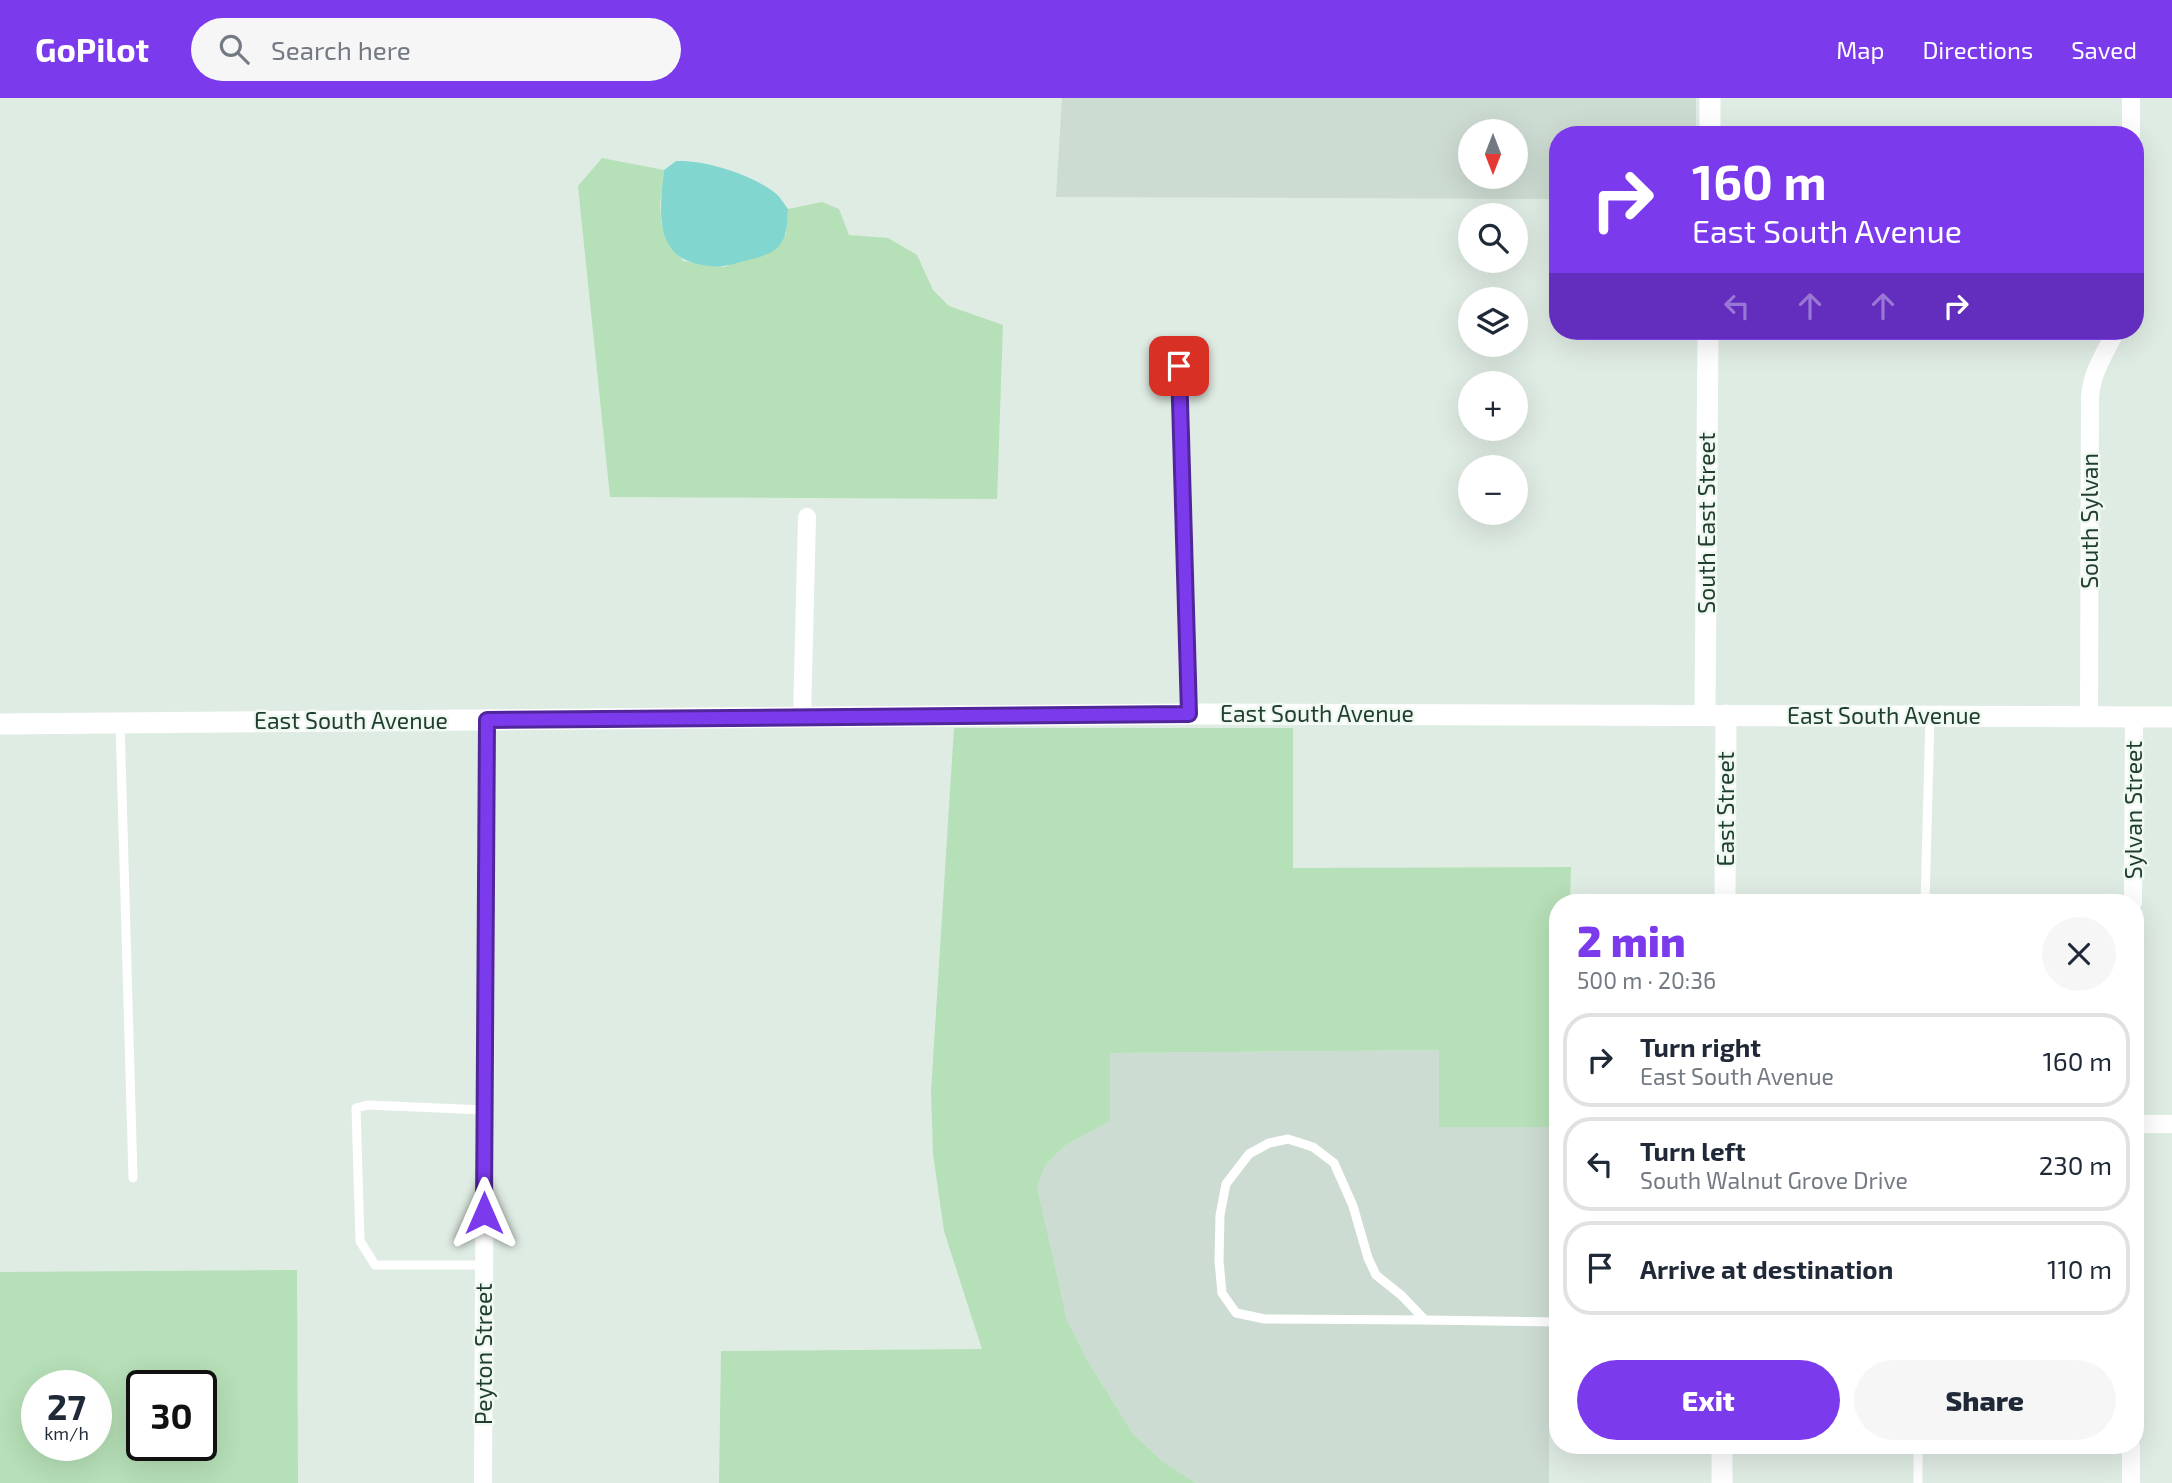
<!DOCTYPE html>
<meta charset="utf-8">
<style>
body{margin:0;font-family:"Exo 2",sans-serif;background:#f6f6f7;color:#1f2937;height:100vh;display:flex;flex-direction:column;font-size:26px;white-space:nowrap}
*{box-sizing:border-box;margin:0}
p{font-size:23px;color:#747a83}
.icon{flex:none;width:38px;height:38px;fill:none;stroke:currentColor;stroke-width:2;stroke-linecap:round;stroke-linejoin:round}
.map{position:relative;flex:1;overflow:hidden}
.sheet{position:absolute;left:1549px;top:796px;width:595px;height:560px;display:flex;flex-direction:column;background:#fff;border-radius:28px;box-shadow:0 7px 28px #0002}
.sheet>*{flex:none}
.guide{position:absolute;left:1549px;top:28px;width:595px;height:214px;border-radius:28px;box-shadow:0 7px 28px #0002;background:#7c3aed;color:#fff;overflow:hidden}
.needle{width:46px;rotate:180deg}
.tools{position:absolute;left:1458px;top:21px;display:grid;gap:14px}
.tools a{display:grid;place-items:center;width:70px;height:70px;border-radius:50%;background:#fff;box-shadow:0 7px 28px #0002;font-size:35px}
.speed{position:absolute;left:21px;top:1272px;display:flex;gap:14px;font-size:35px;font-weight:700;text-align:center}
.speed>*{display:grid;place-content:center;width:91px;height:91px;border-radius:50%;background:#fff;box-shadow:0 7px 28px #0002;line-height:1}
.speed small{font-size:18px;font-weight:400}
.speed .limit{border:4px solid #111;border-radius:10px;background:#fff;color:#111}
.pin{position:absolute;display:grid;place-items:center;width:60px;height:60px;color:#fff;margin:-30px;border-radius:14px;box-shadow:0 4px 10px #0006}
.me{position:absolute;width:77px;margin:-38px;rotate:0deg;stroke-linejoin:round;filter:drop-shadow(0 0 5px #0008)}
.turn{display:flex;align-items:center;gap:24px;height:147px;padding:0 28px;font-size:32px}
.turn .icon{width:91px;height:91px;stroke-width:2.5}
.turn b{display:block;font-size:49px;line-height:60px}
.lanes{display:flex;align-items:center;height:66px;padding:0 28px;background:#0003;justify-content:center;gap:35px;direction:ltr}
.lanes .off{opacity:.35}
.round{display:grid;place-items:center;flex:none;width:74px;height:74px;border-radius:37px;background:#f6f6f7}
.summary{display:flex;align-items:center;justify-content:space-between;height:119px;padding:0 28px}
h1{font-size:42px;font-weight:800;line-height:52px;color:#7c3aed}
.action{display:flex;gap:14px;margin-top:auto;padding:14px 28px}
.action a{flex:1;height:80px;border-radius:42px;background:#7c3aed;color:#fff;font-size:28px;font-weight:800;line-height:80px;text-align:center}
.action a+a{background:#f6f6f7;color:#1f2937}
ul{padding:0;list-style:none}
li{display:flex;align-items:center;gap:21px;height:94px;margin:0 14px 10px;padding:0 14px;border:4px solid #e0e1e3;border-radius:28px}
li div{flex:1}
li b{display:block;font-size:26px}
li em{font-style:normal}
header{display:flex;align-items:center;gap:42px;box-sizing:border-box;height:98px;padding:0 35px;background:#7c3aed;color:#fff}
header strong{font-size:33px}
nav{display:flex;gap:38px;margin-inline-start:auto;font-size:24px}
.search{width:490px;height:63px;background:#f6f6f7;display:flex;align-items:center;gap:18px;box-sizing:border-box;padding:0 24px;border-radius:38px;color:#747a83;font-size:26px}
.map>svg:first-child{display:block}
.built{fill:#cddcd2;fill-rule:evenodd}
.green{fill:#b6e0b7;fill-rule:evenodd}
.water{fill:#81d7d0}
.lines{fill:none;stroke-linecap:round;stroke-linejoin:round}
.service{stroke:#fff;stroke-width:9}
.minor{stroke:#fff;stroke-width:18}
.tertiary{stroke:#fff;stroke-width:21}
.route-casing{stroke:#51269a;stroke-width:18}
.route{stroke:#7c3aed;stroke-width:12}
.labels{text-anchor:middle;stroke-width:5;stroke-linejoin:round;paint-order:stroke}
.street-label{font-size:23px;fill:#1f3e2e;stroke:#f0f8f2}
</style>
<header>
<strong>GoPilot</strong>
<div class="search"><svg class="icon" aria-label="search" viewBox="0 0 24 24"><circle cx="10" cy="10" r="6"/><path d="M15 15l6 6"/></svg>Search here</div>
<nav><a>Map</a><a>Directions</a><a>Saved</a></nav>
</header>
<div class="map">
<svg width="2172" height="1385" viewBox="0 0 2172 1385">
<rect width="100%" height="100%" fill="#dfece3"/>
<g class="built">
<path d="M1062 0H1696V37H1558L1557 101 1056 99ZM1470 33H1516V79H1470Z"/>
<path d="M1440 952 1439 1029H1557L1558 1237H1549V1385H1196L1162 1363 1133 1336 1087 1262 1067 1222 1037 1088 1046 1066 1066 1047 1110 1023V955Z"/>
</g>
<g class="green">
<path d="M602 60 664 72 660 107 662 129 683 163 725 169 786 137 788 111 822 104 839 111 849 137 888 140 917 157 933 192 949 208 1003 227 997 401 610 399 578 88Z"/>
<path d="M954 630H1293V770L1571 769 1570 805H1558L1557 1029H1439V952L1110 955V1023L1066 1047 1046 1066 1037 1088 1067 1222 1087 1262 1133 1336 1162 1363 1196 1385H719L721 1253 982 1251 944 1133 933 1056 931 993Z"/>
<path d="M297 1172 298 1385H0V1174ZM37 1288H96V1348H37ZM142 1288H201V1348H142Z"/>
</g>
<path class="water" d="M676 63C706 62 750 76 774 94 780 98 784 106 788 111 787 126 788 140 776 151 768 158 751 161 740 164 726 169 713 170 698 166 653 157 660 108 664 72Z"/>
<g class="lines">
<g class="service">
<path d="M120 625 133 1080"/>
<path d="M1925 805 1930 618"/>
<path d="M1288 1041 1313 1049 1334 1065 1353 1108 1368 1160 1376 1177 1401 1197 1425 1222 1265 1221 1236 1215 1222 1195 1219 1163 1220 1117 1226 1086 1249 1056 1269 1045Z"/>
<path d="M484 1167H375L360 1143 356 1010 368 1007 485 1012"/>
<path d="M1425 1222 1558 1224"/>
<path d="M1918 1385V1348"/>
</g>
<g class="minor">
<path d="M2131 37V0"/>
<path d="M1179 268 1189 616"/>
<path d="M2089 619 2090 299C2092 273 2105 255 2116 233"/>
<path d="M802 620 807 419"/>
<path d="M2133 805 2134 619"/>
<path d="M2135 1026H2172"/>
<path d="M483 1385 487 622"/>
<path d="M2131 1385V1348"/>
</g>
<g class="tertiary">
<path d="M1710 37V0"/>
<path d="M1705 617 1708 233"/>
<path d="M0 626 1189 616 2172 619"/>
<path d="M1725 805 1726 617"/>
<path d="M1722 1385V1348"/>
</g>
</g>
<g class="lines">
<defs>
<path id="route" d="M484 1115 487 622 1189 616 1179 268"/>
</defs>
<use href="#route" class="route-casing"/>
<use href="#route" class="route"/>
</g>
<g class="labels">
<g class="street-label">
<text transform="translate(2090 423) rotate(-90)" y="8">South Sylvan</text>
<text transform="translate(1707 425) rotate(-90)" y="8">South East Street</text>
<text x="1317" y="624">East South Avenue</text>
<text x="1884" y="626">East South Avenue</text>
<text x="351" y="631">East South Avenue</text>
<text transform="translate(1726 711) rotate(-90)" y="8">East Street</text>
<text transform="translate(2134 712) rotate(-90)" y="8">Sylvan Street</text>
<text transform="translate(484 1256) rotate(-90)" y="8">Peyton Street</text>
</g>
</g>
</svg>
<div class="tools">
<a><svg class="needle" viewBox="-14 -14 28 28"><path d="M0-13l5 13h-10z" fill="#e53935"/><path d="M0 13l5-13h-10z" fill="#747a83"/></svg></a>
<a><svg class="icon" aria-label="search" viewBox="0 0 24 24"><circle cx="10" cy="10" r="6"/><path d="M15 15l6 6"/></svg></a>
<a><svg class="icon" aria-label="layers" viewBox="0 0 24 24"><path d="M12 4l9 5-9 5-9-5zM3 14l9 5 9-5"/></svg></a>
<a>+</a>
<a>−</a>
</div>
<div class="speed"><div>27<small>km/h</small></div><div class="limit">30</div></div>
<div class="pin" style="left:1179px;top:268px;background:#d93025"><svg class="icon" aria-label="arrive" viewBox="0 0 24 24"><path d="M6 21V4h12l-3 4 3 4H6"/></svg></div>
<svg class="me" style="left:484px;top:1115px" viewBox="-20 -20 40 40"><path d="M0-17L14 15 0 8-14 15z" fill="#7c3aed" stroke="#fff" stroke-width="4"/></svg>
<div class="guide">
<div class="turn"><svg class="icon" aria-label="right" viewBox="0 0 24 24"><path d="M7 20v-9h11M14 6l5 5-5 5"/></svg><div><b>160 m</b>East South Avenue</div></div>
<div class="lanes"><svg class="icon off" aria-label="left" viewBox="0 0 24 24"><path d="M17 20v-9H6M10 6l-5 5 5 5"/></svg><svg class="icon off" aria-label="ahead" viewBox="0 0 24 24"><path d="M12 20V5M6 11l6-6 6 6"/></svg><svg class="icon off" aria-label="ahead" viewBox="0 0 24 24"><path d="M12 20V5M6 11l6-6 6 6"/></svg><svg class="icon" aria-label="right" viewBox="0 0 24 24"><path d="M7 20v-9h11M14 6l5 5-5 5"/></svg></div>
</div>
<section class="sheet">
<div class="summary"><div><h1>2 min</h1><p>500 m · 20:36</p></div><a class="round"><svg class="icon" aria-label="close" viewBox="0 0 24 24"><path d="M6 6l12 12M18 6L6 18"/></svg></a></div>
<ul>
<li><svg class="icon" aria-label="right" viewBox="0 0 24 24"><path d="M7 20v-9h11M14 6l5 5-5 5"/></svg><div><b>Turn right</b><p>East South Avenue</p></div><em>160 m</em></li>
<li><svg class="icon" aria-label="left" viewBox="0 0 24 24"><path d="M17 20v-9H6M10 6l-5 5 5 5"/></svg><div><b>Turn left</b><p>South Walnut Grove Drive</p></div><em>230 m</em></li>
<li><svg class="icon" aria-label="arrive" viewBox="0 0 24 24"><path d="M6 21V4h12l-3 4 3 4H6"/></svg><div><b>Arrive at destination</b></div><em>110 m</em></li>
</ul>
<div class="action"><a>Exit</a><a>Share</a></div>
</section>
</div>
